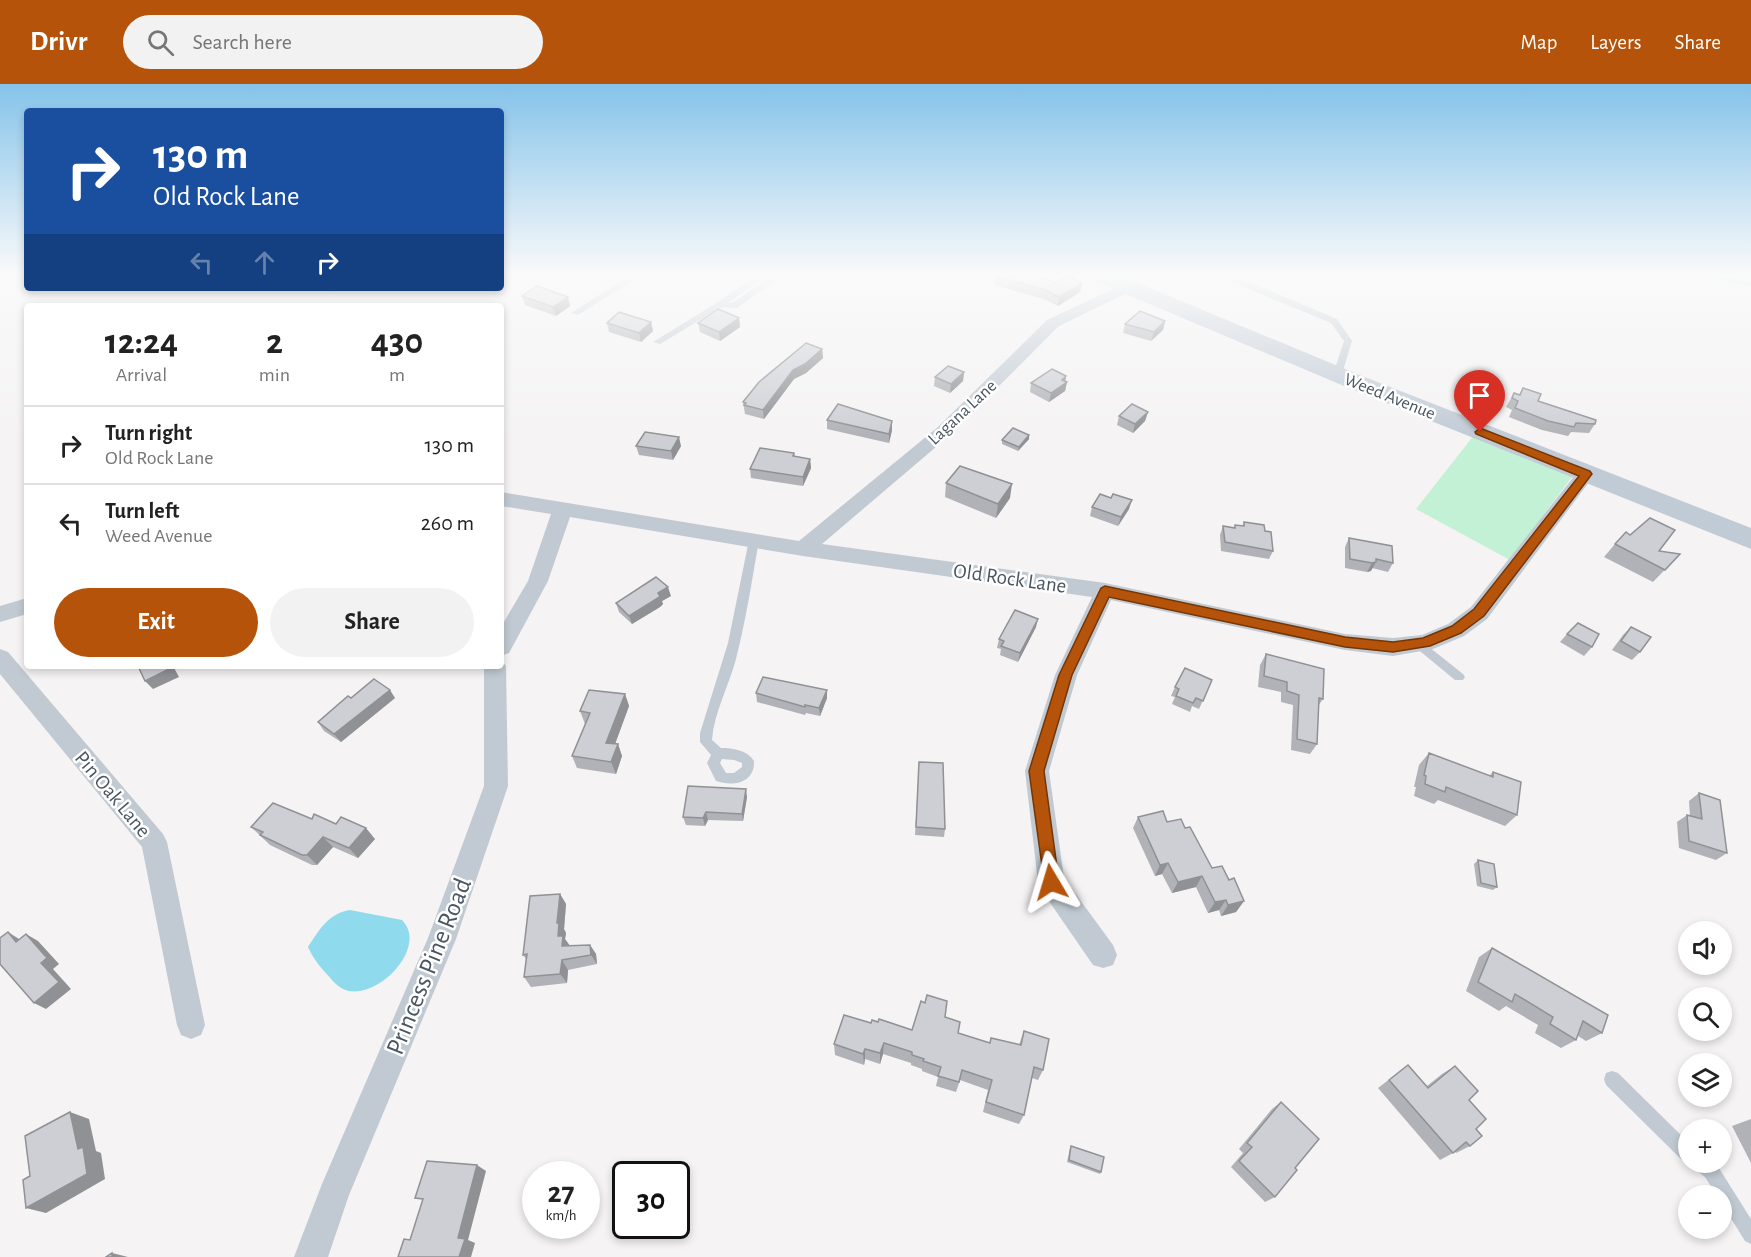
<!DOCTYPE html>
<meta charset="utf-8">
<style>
body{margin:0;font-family:"Alegreya Sans",sans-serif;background:#f2f2f2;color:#222;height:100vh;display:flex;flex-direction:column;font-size:22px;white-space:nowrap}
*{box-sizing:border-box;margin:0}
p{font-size:20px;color:#767676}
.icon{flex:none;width:33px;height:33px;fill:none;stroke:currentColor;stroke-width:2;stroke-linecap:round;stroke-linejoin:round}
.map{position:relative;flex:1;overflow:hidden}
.side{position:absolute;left:24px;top:219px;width:480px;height:366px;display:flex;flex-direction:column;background:#fff;border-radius:6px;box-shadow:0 3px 9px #0003}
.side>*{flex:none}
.top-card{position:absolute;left:24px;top:24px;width:480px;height:183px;border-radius:6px;box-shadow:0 3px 9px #0003;background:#1a4fa0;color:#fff;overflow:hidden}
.controls{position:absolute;left:1678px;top:837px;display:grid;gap:12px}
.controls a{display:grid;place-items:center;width:54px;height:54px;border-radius:50%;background:#fff;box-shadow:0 3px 9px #0003;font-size:30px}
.speed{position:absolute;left:522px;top:1077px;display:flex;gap:12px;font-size:30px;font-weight:700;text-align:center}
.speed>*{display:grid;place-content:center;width:78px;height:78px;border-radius:50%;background:#fff;box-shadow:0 3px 9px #0003;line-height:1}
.speed small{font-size:15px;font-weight:400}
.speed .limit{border:3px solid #111;border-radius:9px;background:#fff;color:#111}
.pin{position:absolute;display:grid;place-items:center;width:51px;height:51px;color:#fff;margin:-62px -26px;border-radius:50% 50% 50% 0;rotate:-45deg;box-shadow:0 0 6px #0007}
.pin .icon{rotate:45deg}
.me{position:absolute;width:66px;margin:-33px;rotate:353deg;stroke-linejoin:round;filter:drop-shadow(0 0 4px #0008)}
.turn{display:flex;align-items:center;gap:21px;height:126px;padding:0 30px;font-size:27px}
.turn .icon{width:78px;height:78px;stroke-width:2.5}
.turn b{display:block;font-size:42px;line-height:51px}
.lanes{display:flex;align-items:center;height:57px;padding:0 30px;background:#0003;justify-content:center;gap:30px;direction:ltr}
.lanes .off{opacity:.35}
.eta{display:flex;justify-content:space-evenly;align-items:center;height:102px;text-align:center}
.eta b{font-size:36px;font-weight:700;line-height:42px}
.action{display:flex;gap:12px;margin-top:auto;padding:12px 30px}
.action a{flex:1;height:69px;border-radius:36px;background:#b45309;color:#fff;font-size:24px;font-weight:700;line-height:69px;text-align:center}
.action a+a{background:#f2f2f2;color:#222}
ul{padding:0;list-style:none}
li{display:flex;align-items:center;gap:18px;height:78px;padding:0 30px;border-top:2px solid #e0e0e0}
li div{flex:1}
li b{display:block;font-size:22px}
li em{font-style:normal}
header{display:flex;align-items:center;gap:36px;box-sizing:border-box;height:84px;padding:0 30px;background:#b45309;color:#fff}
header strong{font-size:28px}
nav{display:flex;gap:33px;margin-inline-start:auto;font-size:21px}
.search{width:420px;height:54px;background:#f2f2f2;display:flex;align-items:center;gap:15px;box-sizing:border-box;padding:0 21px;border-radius:33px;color:#767676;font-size:22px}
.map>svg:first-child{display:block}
.green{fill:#c3f1d5}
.water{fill:#90daee}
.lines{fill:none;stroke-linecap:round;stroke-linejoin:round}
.stream{stroke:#90daee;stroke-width:4}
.service{fill:#c1cad2;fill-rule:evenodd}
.minor{fill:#c1cad2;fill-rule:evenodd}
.secondary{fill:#c1cbd6;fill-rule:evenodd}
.wall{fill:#b0b2b7}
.shaded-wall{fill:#909195}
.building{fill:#cdcfd5;stroke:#909195;stroke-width:1.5}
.route{fill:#b45309;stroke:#753606;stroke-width:1.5}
.labels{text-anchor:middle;stroke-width:5;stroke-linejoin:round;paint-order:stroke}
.far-street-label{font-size:18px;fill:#4a5661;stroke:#fff}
.street-label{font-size:21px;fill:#4a5661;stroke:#fff}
.near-street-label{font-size:26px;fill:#4a5661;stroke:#fff}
</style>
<header>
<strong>Drivr</strong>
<div class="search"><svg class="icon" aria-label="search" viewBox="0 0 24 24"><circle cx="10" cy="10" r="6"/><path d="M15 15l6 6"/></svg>Search here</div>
<nav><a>Map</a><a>Layers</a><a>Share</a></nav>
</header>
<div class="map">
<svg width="1751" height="1173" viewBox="0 0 1751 1173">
<rect width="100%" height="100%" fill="#f5f3f3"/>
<path class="green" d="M1478 346 1577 386 1510 476 1416 425Z"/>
<path class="water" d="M350 826 402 836C430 864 374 920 343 905 336 902 329 892 323 886 317 879 312 872 308 863 319 846 329 829 350 826Z"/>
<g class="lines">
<path class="stream" d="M1694 190 1751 200"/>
<g class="service">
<path d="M633 190H643L578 231 571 229Z"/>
<path d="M759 190H768L728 219H732L775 190H784L737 224 722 223 660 260 653 258 718 218Z"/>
<path d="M1222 190H1230L1337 235 1352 257 1341 293H1335L1333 291 1344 257 1331 239 1226 196Z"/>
<path d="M754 452 759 456C752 496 746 536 736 575 729 602 714 628 712 656L721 664C733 664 747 666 754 677 755 699 733 703 716 697L707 679 711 671 700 658V649L728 559 749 456ZM722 675 734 676 742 679V683L734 689H726L720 679Z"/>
<path d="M1419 555 1463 590 1465 593 1463 596H1455L1415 563 1413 560Z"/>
<path d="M1612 987 1618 989 1689 1059V1078H1714L1717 1081 1751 1135V1160L1745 1157 1722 1120V1112H1717L1705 1093 1693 1084 1691 1079H1689L1683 1077 1606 1001 1604 995 1606 989Z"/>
</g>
<g class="minor">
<path d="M1128 198 1136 203 1133 206 1059 242 950 351 822 460 1105 499 1345 550 1393 554 1422 551 1448 540 1471 523 1579 386 1586 384 1593 386 1595 390 1487 535 1464 552 1433 565 1393 572 1345 566 1111 516 1077 591 1049 687 1064 794 1113 861 1117 871 1113 881 1103 884 1093 881 1042 807 1038 798 1025 687 1055 591 1092 513 803 472 570 433 548 497 509 569 501 572V543L528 497 551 430 501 422V408L799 457 938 343 1047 236Z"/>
<path d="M27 514V530L0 538V522Z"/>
<path d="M0 565 8 568 163 750 167 758 205 941 201 951 191 955 181 951 177 941 142 763 0 590Z"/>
<path d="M501 575 506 582 508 702 456 855 349 1111 328 1173H294L322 1100 428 854 484 702V582H501Z"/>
</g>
<path class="secondary" d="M1087 190H1116L1362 292 1751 444V465L1344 302 1090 195Z"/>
</g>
<g class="wall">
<path d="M995 192 1055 199H1082L1080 208 1058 222 1044 215 994 201Z"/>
<path d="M320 204H339L331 208Z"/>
<path d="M522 212 568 213 570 222 556 232 525 221Z"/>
<path d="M739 234 740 243 720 257 700 248 698 239Z"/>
<path d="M1165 237 1163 246 1151 257 1123 249 1125 240Z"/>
<path d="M651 238 653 247 641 258 609 248 607 239Z"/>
<path d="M822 265 823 274 806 289 794 295 764 335 745 330 743 318Z"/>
<path d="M964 288 963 297 950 309 934 302 935 293Z"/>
<path d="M1066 292 1065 297 1067 298 1065 307 1049 318 1030 308 1031 299Z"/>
<path d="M1523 304 1538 317 1595 340 1589 349 1571 348 1568 352 1542 346 1509 333 1512 326 1506 323 1509 318 1514 309 1519 311Z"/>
<path d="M1148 328 1145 337 1133 349 1117 341 1119 332Z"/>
<path d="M827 336 892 337V346L889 359 827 345Z"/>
<path d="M1029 355 1018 367 1002 360V356Z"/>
<path d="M636 362H681L673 376 639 371Z"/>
<path d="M794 369 795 372 810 375 811 384 803 402 751 394 750 385Z"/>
<path d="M946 399 1010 414 996 434 945 413Z"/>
<path d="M1092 423 1129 425 1118 442 1090 432Z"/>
<path d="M1244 438 1265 447 1273 467 1269 475 1221 467 1220 451 1223 442 1234 444 1235 441H1243Z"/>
<path d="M1349 454 1393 479 1388 488 1372 484 1371 487 1367 488 1345 484V463Z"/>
<path d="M1615 460 1659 467 1680 470 1653 498 1604 473Z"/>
<path d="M671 512 662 517 663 520 660 523 632 540 619 528 616 519Z"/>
<path d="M1036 543 1018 578 1000 571 1001 565 997 564 999 555Z"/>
<path d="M1631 543 1640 568 1632 576 1612 566 1623 551Z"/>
<path d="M1567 550 1592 563 1584 572 1560 558Z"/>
<path d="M1266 570 1323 615 1318 622 1317 660 1310 670 1291 666 1293 621 1281 618V608L1258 603 1260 581Z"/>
<path d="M1212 596 1199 625 1192 622 1190 628 1172 620 1175 613 1171 612 1175 603Z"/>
<path d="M756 609 827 614 820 632 806 629 805 631 757 618Z"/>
<path d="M625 610 629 622 615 660H618L622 672 616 690 577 684 572 672 585 640 580 627Z"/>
<path d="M351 614H395L341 658 324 647 318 638Z"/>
<path d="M1429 669 1489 692 1493 688 1517 731 1505 742 1438 716 1434 720 1414 712 1416 703H1414L1419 681Z"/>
<path d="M919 678 945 745 944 753 915 751Z"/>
<path d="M1699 709 1727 769 1716 776 1679 764 1677 738 1687 731 1690 732 1689 717Z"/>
<path d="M747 713 743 737 708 736 705 742 686 741 683 733Z"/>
<path d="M1138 733 1167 738 1185 744 1212 784 1229 796 1244 817 1236 828 1221 832 1219 826 1208 829 1196 803 1172 809 1162 790 1155 792 1133 744Z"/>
<path d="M312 735 336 740 375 755 358 774 333 763 317 781H312L270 761 251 743Z"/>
<path d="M1478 776 1497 803 1493 806 1477 802 1474 780Z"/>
<path d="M560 810 566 820 564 845 566 849 565 855 570 862 590 861 596 870 597 880 568 886 567 899 531 903 524 893 526 875 523 871Z"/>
<path d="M1492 864 1602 949 1586 957 1578 952 1576 956 1561 964 1535 949 1538 941 1506 922 1499 927 1466 907 1479 873Z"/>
<path d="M945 933 958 949 989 959 1019 961 1024 947 1043 986 1038 996 1032 994 1024 1031 1019 1040 983 1028 988 1006 960 996 956 1008 936 1002 938 993 922 987V985L911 981V979L883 970 880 980 865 975 864 981 835 971 834 960 871 939 912 946Z"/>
<path d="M1408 981 1427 1002 1442 990 1455 982 1469 1016 1476 1045 1470 1062 1456 1069 1455 1068 1440 1076 1378 1004Z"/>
<path d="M1281 1018 1295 1084 1275 1113 1265 1118 1231 1083 1243 1069 1239 1065 1272 1025Z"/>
<path d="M1751 1035V1079L1732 1042Z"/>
<path d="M1071 1062 1101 1088 1100 1090 1067 1078 1070 1064Z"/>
</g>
<g class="shaded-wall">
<path d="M1082 199 1080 208 1058 222 1059 213Z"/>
<path d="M329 204H339L331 208Z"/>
<path d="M568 213 570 222 556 232 553 223Z"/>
<path d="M739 234 740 243 720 257 719 248Z"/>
<path d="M1165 237 1163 246 1151 257 1154 248Z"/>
<path d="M651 238 653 247 641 258 639 249Z"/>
<path d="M822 265 823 274 806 289 794 295 764 335 763 326 793 286Z"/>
<path d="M964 288 963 297 950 309 951 300Z"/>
<path d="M1066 292 1065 300 1067 298 1065 307 1049 318 1051 309 1062 296Z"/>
<path d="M1148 328 1145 337 1133 349 1135 340Z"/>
<path d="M892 337V346L889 359V350Z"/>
<path d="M1029 351V355L1018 367 1019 363Z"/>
<path d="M679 353 681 362 673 376 671 367Z"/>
<path d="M810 375 811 384 803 402V393Z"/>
<path d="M1012 400 1010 414 996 434 998 420Z"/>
<path d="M1132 416 1129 425 1118 442 1121 433Z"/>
<path d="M1376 478 1371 487 1367 488 1372 479Z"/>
<path d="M668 503 671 512 662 517 663 520 660 523 632 540 629 532 658 509Z"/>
<path d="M1038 535 1036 543 1018 578 1020 569Z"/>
<path d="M170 582H173L179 593 153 605 145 597Z"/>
<path d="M390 606 395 614 341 658 334 650Z"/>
<path d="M827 606V614L820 632 819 624Z"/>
<path d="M625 610 629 622 611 671 606 659Z"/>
<path d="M618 660 622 672 616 690 611 678Z"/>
<path d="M746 705 747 713 743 737 742 730Z"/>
<path d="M706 728 708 736 705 742 703 734Z"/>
<path d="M366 744 375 755 358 774 349 764Z"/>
<path d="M323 753 333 763 317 781 307 771Z"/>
<path d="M1168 779 1162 790 1155 792 1160 781Z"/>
<path d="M1202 792 1196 803 1172 809 1178 798Z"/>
<path d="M560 810 566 820 564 845 566 849 565 855 570 862H562L558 852 557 839Z"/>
<path d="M1226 816 1219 826 1208 829 1215 818Z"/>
<path d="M1244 817 1236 828 1221 832 1228 821Z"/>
<path d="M8 848 19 855 28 864 16 858Z"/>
<path d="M26 850 38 857 59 880 53 885 71 905 46 925 34 919Z"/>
<path d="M590 861 596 870 597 880 591 871Z"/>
<path d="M562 876 568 886 567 899 560 890Z"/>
<path d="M884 959 883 970 880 980V969Z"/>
<path d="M865 965V975L864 981 863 970Z"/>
<path d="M70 1028 89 1035 96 1067 101 1069 105 1095 46 1129 26 1124 78 1065Z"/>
<path d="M477 1081 486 1087 468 1156 475 1159 471 1173H459L458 1154Z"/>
<path d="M112 1169 128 1173H112Z"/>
</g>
<g class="building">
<path d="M997 190H1037L1055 199 1067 192 1082 199 1059 213 1045 206 995 192Z"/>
<path d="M537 202 568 213 553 223 522 212Z"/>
<path d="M718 225 739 234 719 248 698 239Z"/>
<path d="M1140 227 1165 237 1154 248 1125 240Z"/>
<path d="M619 228 651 238 639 249 607 239Z"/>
<path d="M806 259 822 265 805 280 793 286 763 326 744 321 746 319 743 318 759 298Z"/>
<path d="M948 282 964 288 951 300 935 293Z"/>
<path d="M1052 285 1066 292 1062 296 1067 298 1051 309 1031 299Z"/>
<path d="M1523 304 1541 310 1538 317 1596 336 1595 340 1576 339 1574 343 1548 337 1515 324 1518 317 1512 314 1514 309 1520 311Z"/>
<path d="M838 320 892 337 889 350 827 336Z"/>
<path d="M1132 320 1148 328 1135 340 1119 332Z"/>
<path d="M1013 344 1029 351 1019 363 1002 356Z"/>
<path d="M645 348 679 353 671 367 636 362Z"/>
<path d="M760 364 794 369 793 372 810 375 803 393 750 385Z"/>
<path d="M960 382 1012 400 998 420 946 399Z"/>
<path d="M1100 410 1111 414 1113 410 1132 416 1121 433 1092 423Z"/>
<path d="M1650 434 1675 446 1659 467 1680 470 1665 486 1615 460 1626 448 1630 451Z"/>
<path d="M1244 438 1264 441 1265 447 1271 448 1273 467 1225 458 1223 442 1235 444V441L1244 442Z"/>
<path d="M1349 454 1392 462 1393 479 1376 475V478L1372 479 1350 475Z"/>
<path d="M656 493 668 503 658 509 660 512 658 514 629 532 616 519Z"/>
<path d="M1015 526 1038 535 1020 569 1001 562 1004 557 999 555Z"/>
<path d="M1578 539 1599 550 1592 563 1567 550Z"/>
<path d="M1631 543 1651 553 1640 568 1621 557Z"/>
<path d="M1266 570 1324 585 1323 615 1319 614 1317 660 1297 655 1299 611 1287 607V598L1264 592Z"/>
<path d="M138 582H170L171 584 145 597Z"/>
<path d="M1185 584 1212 596 1203 617 1196 614 1193 619 1176 612 1179 605 1175 603Z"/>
<path d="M763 593 827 606 819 624 805 621V623L756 609Z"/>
<path d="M374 595 390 606 334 650 318 638 348 612 351 614Z"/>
<path d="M589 606 625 610 606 659 618 660 611 678 572 672 590 629 580 627Z"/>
<path d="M1429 669 1493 693V688L1521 698 1517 731 1446 703 1445 708 1425 700 1426 692 1424 691Z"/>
<path d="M919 678 943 679 945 745 916 743Z"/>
<path d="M688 702 746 705 742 730 706 728 703 734 683 733Z"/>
<path d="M1699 709 1720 716 1727 769 1689 757 1687 731 1702 735Z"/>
<path d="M273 719 312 735 314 730 336 740 341 733 366 744 349 764 323 753 307 771H302L260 751 263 748 251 743Z"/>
<path d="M1163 727 1167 738 1181 735 1185 744 1190 743 1212 784 1222 782 1229 796 1234 794 1244 817 1228 821 1226 816 1215 818 1202 792 1178 798 1168 779 1160 781 1138 733Z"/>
<path d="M1478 776 1494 780 1497 803 1481 799Z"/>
<path d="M560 810 557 839H559L558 852H563L562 862 590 861 591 871 562 876 560 890 524 893 527 870 523 871 530 812Z"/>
<path d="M8 848 16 858 26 850 47 874 41 879 59 898 34 919 0 880V854Z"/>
<path d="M1492 864 1608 931 1602 949 1583 937 1576 956 1550 940 1553 933 1515 910 1512 918 1478 898Z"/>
<path d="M927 911 947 917 945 933 960 938 958 949 990 959 991 954 1021 961 1024 947 1049 955 1043 986 1034 983 1024 1031 986 1018 992 996 962 986 959 998 938 992 941 983 923 977 924 975 912 971V968L884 959 880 969 865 965 863 970 834 960 844 931 871 939 872 936 878 938 879 935 912 946 921 917 925 919Z"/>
<path d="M1408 981 1428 1004 1455 982 1478 1007 1469 1016 1486 1035 1476 1045 1482 1052 1470 1062 1466 1058 1453 1069 1389 996Z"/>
<path d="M1281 1018 1319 1055 1295 1084 1297 1086 1275 1113 1239 1077 1252 1063 1247 1059Z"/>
<path d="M70 1028 78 1065 83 1063 87 1090 26 1124 23 1096 30 1092 25 1052Z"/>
<path d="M1071 1062 1104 1073 1101 1088 1069 1076Z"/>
<path d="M427 1077 477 1081 458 1154 465 1155 459 1173H398L404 1155 410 1156 423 1115 415 1114Z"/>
<path d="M112 1169V1173H106Z"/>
</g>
<linearGradient id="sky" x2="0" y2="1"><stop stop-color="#85c3ea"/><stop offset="0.54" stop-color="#fafafa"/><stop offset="1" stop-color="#fafafa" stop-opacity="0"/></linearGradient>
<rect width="1751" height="354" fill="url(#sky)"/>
<path class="route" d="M1480 344 1590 387 1592 390 1484 532 1461 549 1430 562 1393 568 1345 563 1109 513 1072 591 1044 687 1059 798 1057 804 1051 806 1045 804 1029 687 1059 591 1101 504 1105 502 1345 553 1393 558 1423 554 1452 542 1474 525 1579 392 1476 350 1475 348Z"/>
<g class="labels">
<g class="far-street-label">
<text transform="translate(1390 312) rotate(22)" y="6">Weed Avenue</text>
<text transform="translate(962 328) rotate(-43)" y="6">Lagana Lane</text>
</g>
<g class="street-label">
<text transform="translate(1010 494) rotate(8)" y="7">Old Rock Lane</text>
<text transform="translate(113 710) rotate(50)" y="7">Pin Oak Lane</text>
</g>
<g class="near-street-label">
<text transform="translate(428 882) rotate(-68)" y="9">Princess Pine Road</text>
</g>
</g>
</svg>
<div class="controls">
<a><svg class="icon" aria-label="sound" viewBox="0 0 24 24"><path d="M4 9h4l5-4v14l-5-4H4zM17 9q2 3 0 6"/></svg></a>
<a><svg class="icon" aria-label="search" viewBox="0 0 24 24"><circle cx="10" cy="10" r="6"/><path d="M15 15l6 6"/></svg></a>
<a><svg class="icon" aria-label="layers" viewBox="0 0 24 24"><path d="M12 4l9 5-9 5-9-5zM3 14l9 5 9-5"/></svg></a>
<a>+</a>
<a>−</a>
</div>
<div class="speed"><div>27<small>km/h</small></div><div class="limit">30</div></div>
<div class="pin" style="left:1480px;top:348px;background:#d93025"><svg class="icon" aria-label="arrive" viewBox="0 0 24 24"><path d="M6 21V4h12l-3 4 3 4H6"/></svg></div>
<svg class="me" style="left:1051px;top:798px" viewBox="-20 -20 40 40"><path d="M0-17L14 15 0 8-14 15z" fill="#b45309" stroke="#fff" stroke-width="4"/></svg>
<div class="top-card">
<div class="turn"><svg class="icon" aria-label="right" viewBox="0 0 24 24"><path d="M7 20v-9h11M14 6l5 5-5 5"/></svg><div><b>130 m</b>Old Rock Lane</div></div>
<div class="lanes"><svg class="icon off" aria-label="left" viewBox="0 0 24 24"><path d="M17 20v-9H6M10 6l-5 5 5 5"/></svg><svg class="icon off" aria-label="ahead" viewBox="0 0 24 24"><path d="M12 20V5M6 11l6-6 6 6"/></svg><svg class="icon" aria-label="right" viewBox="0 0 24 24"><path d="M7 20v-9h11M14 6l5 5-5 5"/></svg></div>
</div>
<section class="side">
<div class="eta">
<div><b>12:24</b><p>Arrival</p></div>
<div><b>2</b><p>min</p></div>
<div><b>430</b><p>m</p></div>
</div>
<ul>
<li><svg class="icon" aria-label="right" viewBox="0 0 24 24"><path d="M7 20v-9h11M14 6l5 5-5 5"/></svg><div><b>Turn right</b><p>Old Rock Lane</p></div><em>130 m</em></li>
<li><svg class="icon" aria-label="left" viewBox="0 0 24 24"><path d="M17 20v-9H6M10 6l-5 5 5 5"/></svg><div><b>Turn left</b><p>Weed Avenue</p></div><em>260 m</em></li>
</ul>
<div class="action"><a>Exit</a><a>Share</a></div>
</section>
</div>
